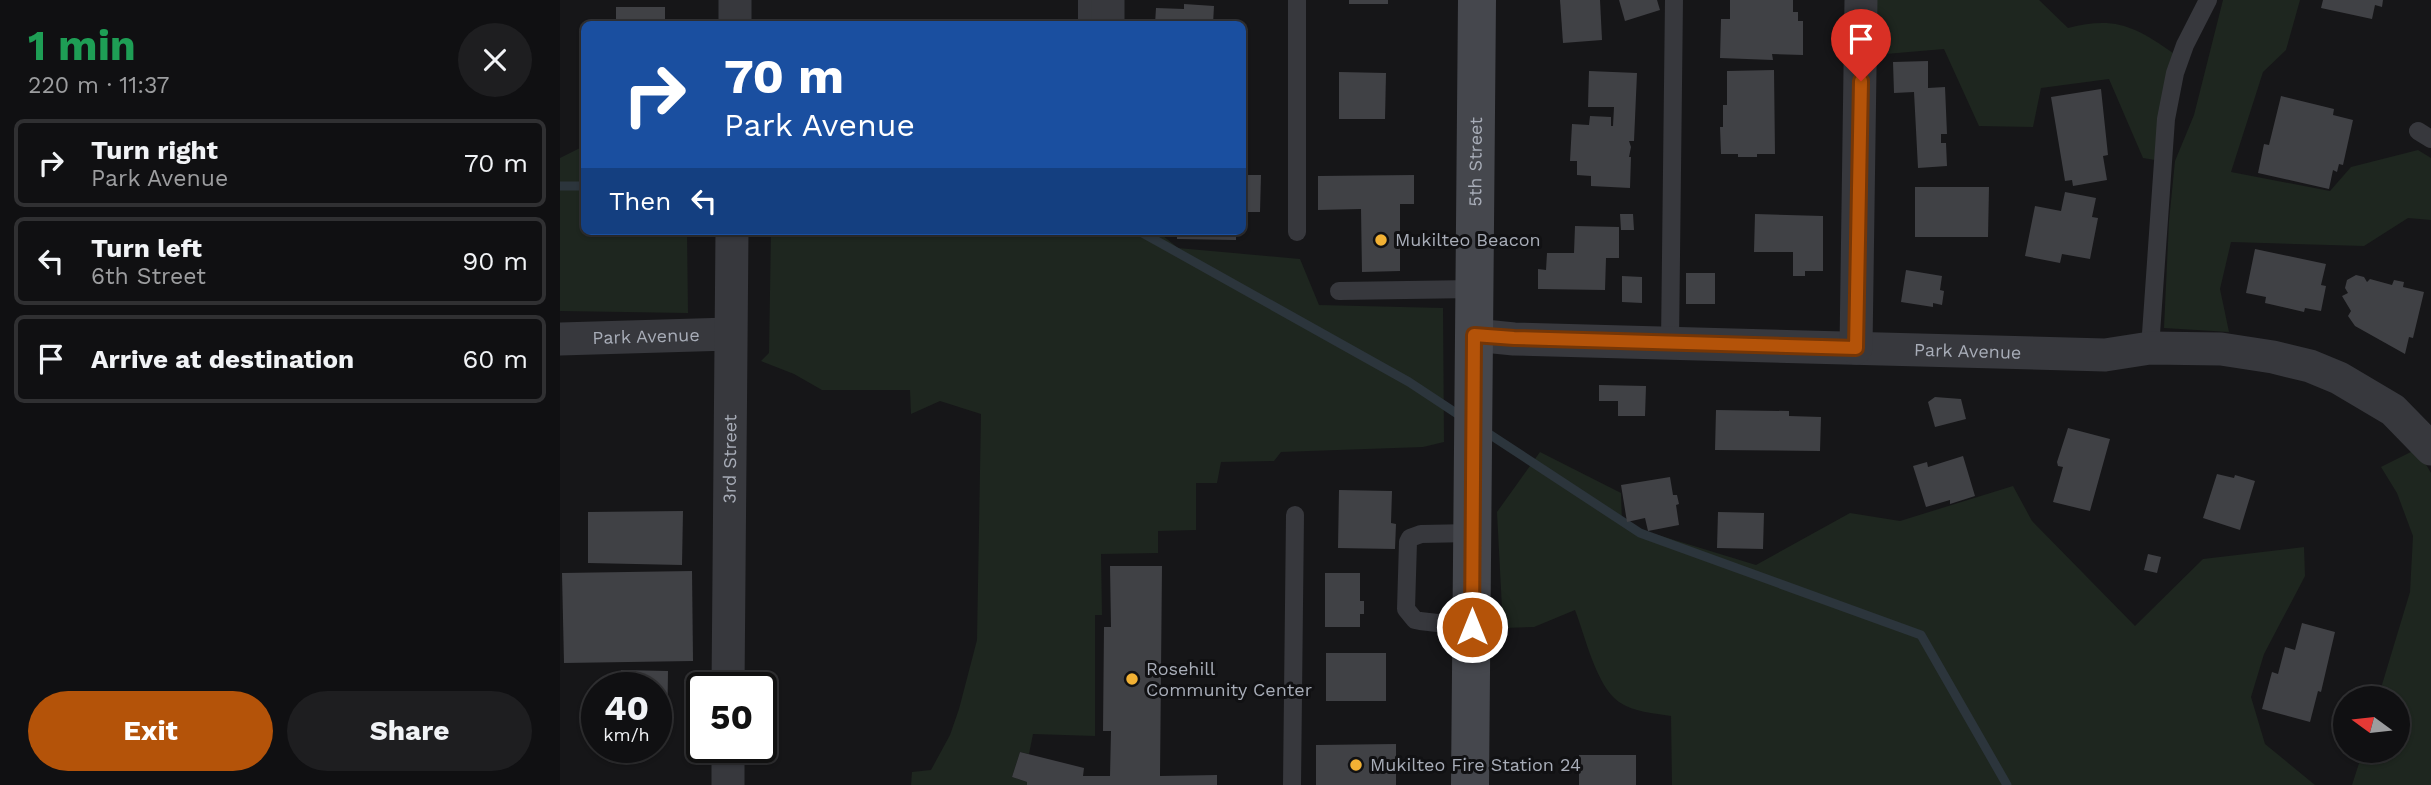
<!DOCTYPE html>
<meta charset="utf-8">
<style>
body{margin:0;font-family:"Work Sans",sans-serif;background:#1e1e20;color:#f1f3f6;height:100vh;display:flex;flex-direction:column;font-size:26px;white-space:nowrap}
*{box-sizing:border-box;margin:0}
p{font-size:23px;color:#9c9d9f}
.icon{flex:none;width:38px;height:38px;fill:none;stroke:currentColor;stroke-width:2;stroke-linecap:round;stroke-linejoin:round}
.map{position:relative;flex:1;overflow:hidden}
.details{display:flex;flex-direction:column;background:#101012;width:560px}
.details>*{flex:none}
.guide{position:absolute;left:21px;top:21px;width:665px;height:214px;border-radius:10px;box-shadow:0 2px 5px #0004,0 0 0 2px #303032;background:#1a4fa0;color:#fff;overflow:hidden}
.needle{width:46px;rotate:285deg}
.tools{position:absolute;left:1773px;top:686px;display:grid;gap:14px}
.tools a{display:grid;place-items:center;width:77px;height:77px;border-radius:50%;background:#101012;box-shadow:0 2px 5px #0004,0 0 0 2px #303032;font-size:35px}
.speed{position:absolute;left:21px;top:672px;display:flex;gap:14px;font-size:35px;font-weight:700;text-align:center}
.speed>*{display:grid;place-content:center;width:91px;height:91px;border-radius:50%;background:#101012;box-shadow:0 2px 5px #0004,0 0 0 2px #303032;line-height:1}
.speed small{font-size:18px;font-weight:400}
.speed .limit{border:4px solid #111;border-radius:10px;background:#fff;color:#111}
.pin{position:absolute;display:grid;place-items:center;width:60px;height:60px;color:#fff;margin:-72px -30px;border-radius:50% 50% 50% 0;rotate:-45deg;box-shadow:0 0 7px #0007}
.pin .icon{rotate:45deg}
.me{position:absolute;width:77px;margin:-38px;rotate:0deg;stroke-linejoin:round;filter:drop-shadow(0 0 5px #0008)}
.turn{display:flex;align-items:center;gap:24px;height:147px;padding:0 28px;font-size:32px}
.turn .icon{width:91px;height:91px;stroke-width:2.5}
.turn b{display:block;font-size:49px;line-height:60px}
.then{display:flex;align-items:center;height:66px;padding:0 28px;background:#0003;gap:14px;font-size:26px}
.round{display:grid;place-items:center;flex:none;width:74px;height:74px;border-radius:37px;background:#1e1e20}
.headline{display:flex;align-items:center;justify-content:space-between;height:119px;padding:0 28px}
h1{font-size:42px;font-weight:700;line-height:52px;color:#1e9e55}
.button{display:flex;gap:14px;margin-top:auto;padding:14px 28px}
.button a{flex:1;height:80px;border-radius:42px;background:#b45309;color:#fff;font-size:28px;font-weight:700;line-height:80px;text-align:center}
.button a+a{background:#1e1e20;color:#f1f3f6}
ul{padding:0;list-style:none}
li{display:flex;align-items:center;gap:21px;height:88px;margin:0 14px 10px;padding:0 14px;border:4px solid #303032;border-radius:10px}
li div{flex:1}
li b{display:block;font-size:26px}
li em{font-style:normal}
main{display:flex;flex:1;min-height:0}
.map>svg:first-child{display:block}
.green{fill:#1e261f}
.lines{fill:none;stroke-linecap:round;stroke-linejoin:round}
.stream{stroke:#2c353c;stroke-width:9}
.building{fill:#404145}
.lane{stroke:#37383d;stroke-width:18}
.street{stroke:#37383d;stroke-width:33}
.secondary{stroke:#45474d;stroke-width:38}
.route-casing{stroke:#753606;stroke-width:18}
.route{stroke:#b45309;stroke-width:12}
.poi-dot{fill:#f2b134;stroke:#111113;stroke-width:2.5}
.labels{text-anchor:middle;stroke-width:6;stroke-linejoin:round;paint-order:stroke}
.street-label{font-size:18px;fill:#a8adb8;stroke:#111113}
.poi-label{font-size:18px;fill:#a8adb8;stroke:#111113;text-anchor:start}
</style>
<main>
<section class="details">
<div class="headline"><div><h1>1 min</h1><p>220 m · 11:37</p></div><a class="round"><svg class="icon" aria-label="close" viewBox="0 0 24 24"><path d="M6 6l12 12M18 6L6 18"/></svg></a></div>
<ul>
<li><svg class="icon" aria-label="right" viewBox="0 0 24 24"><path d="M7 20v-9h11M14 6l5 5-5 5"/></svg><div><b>Turn right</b><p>Park Avenue</p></div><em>70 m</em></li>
<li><svg class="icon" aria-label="left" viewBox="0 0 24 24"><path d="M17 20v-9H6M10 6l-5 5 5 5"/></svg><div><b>Turn left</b><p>6th Street</p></div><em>90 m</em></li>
<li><svg class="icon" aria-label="arrive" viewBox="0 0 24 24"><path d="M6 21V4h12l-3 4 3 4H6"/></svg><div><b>Arrive at destination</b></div><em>60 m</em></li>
</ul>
<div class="button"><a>Exit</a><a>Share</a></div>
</section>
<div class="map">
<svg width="1871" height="785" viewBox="0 0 1871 785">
<rect width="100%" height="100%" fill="#161618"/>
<g class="green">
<path d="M1314 0H1479L1508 28C1554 16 1575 26 1613 53L1595 160 1583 158 1549 79 1481 88 1473 127 1419 126 1384 49 1314 55Z"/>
<path d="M1663 0H1740L1726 50 1703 72 1671 172 1770 191 1791 167 1858 150 1871 158V220L1848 218 1804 246 1671 242 1660 289 1669 332 1604 328 1609 221 1615 161 1634 115Z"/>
<path d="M24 146V231H127L128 313 0 311V158Z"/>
<path d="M211 231H597L618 248 740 259 759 305 883 308 884 442 863 447 721 452 714 461 661 462 657 483H636V530L598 531V553L541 554 542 615H535V736L473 734 469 754 460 752 452 777 467 782V785H351L352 772 371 770 390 735 399 709 417 640 421 414 380 401 351 414 350 390H262L234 374 201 361 209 353Z"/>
<path d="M1857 449 1871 473V785H1792L1803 751H1838V698H1818L1850 592 1853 536 1837 493 1821 467Z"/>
<path d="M980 452 1061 493 1062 524 1196 565 1290 513 1340 521 1453 486 1472 521 1575 626 1643 559 1744 547 1745 576 1704 654 1691 697 1705 744 1755 785H1112L1111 716C1094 713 1073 712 1059 702 1036 686 1025 635 1015 610L974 627 943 628 937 512Z"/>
</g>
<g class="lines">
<g class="stream">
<path d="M0 186H24"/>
<path d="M579 231 849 382 902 417"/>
<path d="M923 430 1080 533 1361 635 1447 785"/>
</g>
</g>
<g class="building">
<rect x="789" y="0" width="39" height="4"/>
<path d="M1000 0H1040L1042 40 1003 43Z"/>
<path d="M1059 0H1097L1100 10 1065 21Z"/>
<path d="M1170 0H1233V12H1238V21H1243V55L1212 54 1213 60 1160 58 1161 19H1170Z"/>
<path d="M1763 0H1823L1822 7 1815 5 1812 19 1761 8Z"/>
<path d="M624 4 654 6 653 24H595L596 8 624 9Z"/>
<rect x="56" y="7" width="49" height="17"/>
<path d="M1368 61V88L1385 87 1387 134H1381V143H1386L1387 166 1358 168 1354 92 1334 93 1333 62Z"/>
<path d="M1214 70 1215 154H1197V157H1178V154H1161L1160 127H1163V105H1167V71Z"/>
<path d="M1029 71 1077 73 1074 141H1069L1071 147 1069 157H1071L1070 188 1031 186V176L1017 175V161H1010L1012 124 1029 125 1030 116 1051 117V126H1053L1054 107H1028Z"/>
<path d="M779 72 826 73 825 119H779Z"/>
<path d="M1541 89 1548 155 1543 156 1547 180 1513 186 1512 180 1505 181 1491 97Z"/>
<path d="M1721 96 1774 109 1773 115 1793 120 1783 165 1779 164 1777 172 1773 170 1769 189 1698 173 1704 144 1709 145Z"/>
<path d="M682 175H701L700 212H682Z"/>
<path d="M854 175V204H840V271L802 272 801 209 758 210V176Z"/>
<path d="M1355 187H1429L1428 237H1355Z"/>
<path d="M1505 192 1536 198 1532 217 1538 218 1530 259 1502 254 1500 263 1465 256 1475 206 1501 211Z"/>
<path d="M1060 214H1073L1074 230H1061Z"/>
<path d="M1195 214 1263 216V271H1245V276H1233V252H1194Z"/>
<path d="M1015 226 1059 227V258H1046L1045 290 978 289V269L986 270 987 253H1014Z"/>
<path d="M617 231H676V240L617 239Z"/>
<path d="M1695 249 1766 264 1761 285 1766 286 1761 311 1745 308 1744 312 1705 303 1706 297 1686 293Z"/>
<path d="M1346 270 1382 276 1380 290 1384 291 1382 305 1373 303V307L1341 302Z"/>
<rect x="1126" y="273" width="29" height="31"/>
<path d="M1796 275 1804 277 1807 282 1810 279 1832 285 1834 280 1844 282 1843 287 1864 292 1853 338 1849 337 1845 354 1795 326 1788 316 1791 311 1782 296 1788 293 1785 288 1787 280Z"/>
<path d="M1062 276 1082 277V303L1062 302Z"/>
<path d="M1039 385 1086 386 1085 416H1058V401H1039Z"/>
<path d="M1375 397 1401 399 1406 419 1375 427 1368 402Z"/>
<path d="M1156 410 1229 411V416L1261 417 1260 451 1155 450Z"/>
<path d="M1508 428 1550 439 1530 511 1493 502 1503 467 1498 466 1497 462Z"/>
<path d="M1403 456 1415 496 1390 504V500L1366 507 1353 466 1367 462 1368 467Z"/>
<path d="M1657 474 1674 478 1675 475 1695 481 1680 530 1643 518Z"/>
<path d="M1110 477 1113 495H1117L1119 504 1116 505 1119 525 1088 531 1085 518 1067 522 1061 485Z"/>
<path d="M779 490 832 491 831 523 836 524 835 549 778 548Z"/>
<path d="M123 511 122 565 28 563V512Z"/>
<path d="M1158 512 1204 513 1203 549 1157 548Z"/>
<path d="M1588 554 1601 557 1597 573 1584 570Z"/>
<path d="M550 566H602L600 776 657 775V785H467V782L452 777 460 752 524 768 523 776H550L551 731H543L544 627H551Z"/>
<path d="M132 571 133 661 4 663 2 573Z"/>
<path d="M765 573H800V601H804V614H800V627H765Z"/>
<path d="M1742 623 1775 632 1761 692 1758 691 1750 722 1702 709 1712 672 1718 674 1725 647 1735 650Z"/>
<rect x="766" y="653" width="60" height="48"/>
<path d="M61 670 108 671 107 741H96V688H61Z"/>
<path d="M836 744V785H756V745Z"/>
<rect x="1019" y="755" width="57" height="30"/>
</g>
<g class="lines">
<g class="lane">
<path d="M527 0V22H548"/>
<path d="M1858 131 1871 139"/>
<path d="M737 232V0"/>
<path d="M779 291 914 289"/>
<path d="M1110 342 1114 0"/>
<path d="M1590 348 1606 119 1615 73 1625 45 1648 0"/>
<path d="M912 533 861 534 850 538 848 542 846 609 855 620 860 621 912 627"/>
<path d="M732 785 735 515"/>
</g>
<g class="street">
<path d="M548 0V24"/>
<path d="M175 24V0"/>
<path id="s1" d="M914 335 954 339 1545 355 1590 348 1661 349 1713 357 1750 366 1779 378 1833 410 1871 449"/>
<path id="s2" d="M0 339 170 334"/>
<path d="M1296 348 1301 0"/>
<path id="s3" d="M168 688 172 231"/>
<path d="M168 785V747"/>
</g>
<path class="secondary" id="s4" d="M910 785 917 0"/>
</g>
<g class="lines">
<defs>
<path id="route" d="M912 627 914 335 954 338 1296 348 1301 81"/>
</defs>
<use href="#route" class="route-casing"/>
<use href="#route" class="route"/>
</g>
<g class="poi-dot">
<circle cx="821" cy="240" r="7"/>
<circle cx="572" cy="679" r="7"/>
<circle cx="796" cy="765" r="7"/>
</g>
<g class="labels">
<g class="street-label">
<text dy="6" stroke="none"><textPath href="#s4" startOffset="623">5th Street</textPath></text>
<text dy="6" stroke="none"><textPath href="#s2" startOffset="86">Park Avenue</textPath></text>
<text dy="6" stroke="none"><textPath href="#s1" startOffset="494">Park Avenue</textPath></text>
<text dy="6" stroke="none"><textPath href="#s3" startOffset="229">3rd Street</textPath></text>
</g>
<g class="poi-label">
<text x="835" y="246">Mukilteo Beacon</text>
<text x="586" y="675">Rosehill<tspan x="586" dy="21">Community Center</tspan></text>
<text x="810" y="771">Mukilteo Fire Station 24</text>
</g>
</g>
</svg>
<div class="tools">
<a><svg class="needle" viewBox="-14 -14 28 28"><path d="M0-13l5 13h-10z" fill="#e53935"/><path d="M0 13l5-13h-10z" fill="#9c9d9f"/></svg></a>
</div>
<div class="speed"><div>40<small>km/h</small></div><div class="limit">50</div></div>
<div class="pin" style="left:1301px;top:81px;background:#d93025"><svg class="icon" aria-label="arrive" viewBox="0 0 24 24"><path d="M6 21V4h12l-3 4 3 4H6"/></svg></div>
<svg class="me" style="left:912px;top:627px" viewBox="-20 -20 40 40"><circle r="17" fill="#b45309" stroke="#fff" stroke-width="3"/><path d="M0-11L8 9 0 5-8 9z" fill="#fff"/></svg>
<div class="guide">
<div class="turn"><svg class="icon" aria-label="right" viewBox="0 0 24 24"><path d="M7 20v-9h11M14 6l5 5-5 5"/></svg><div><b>70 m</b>Park Avenue</div></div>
<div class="then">Then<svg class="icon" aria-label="left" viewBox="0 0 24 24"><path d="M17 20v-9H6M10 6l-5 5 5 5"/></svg></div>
</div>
</div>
</main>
